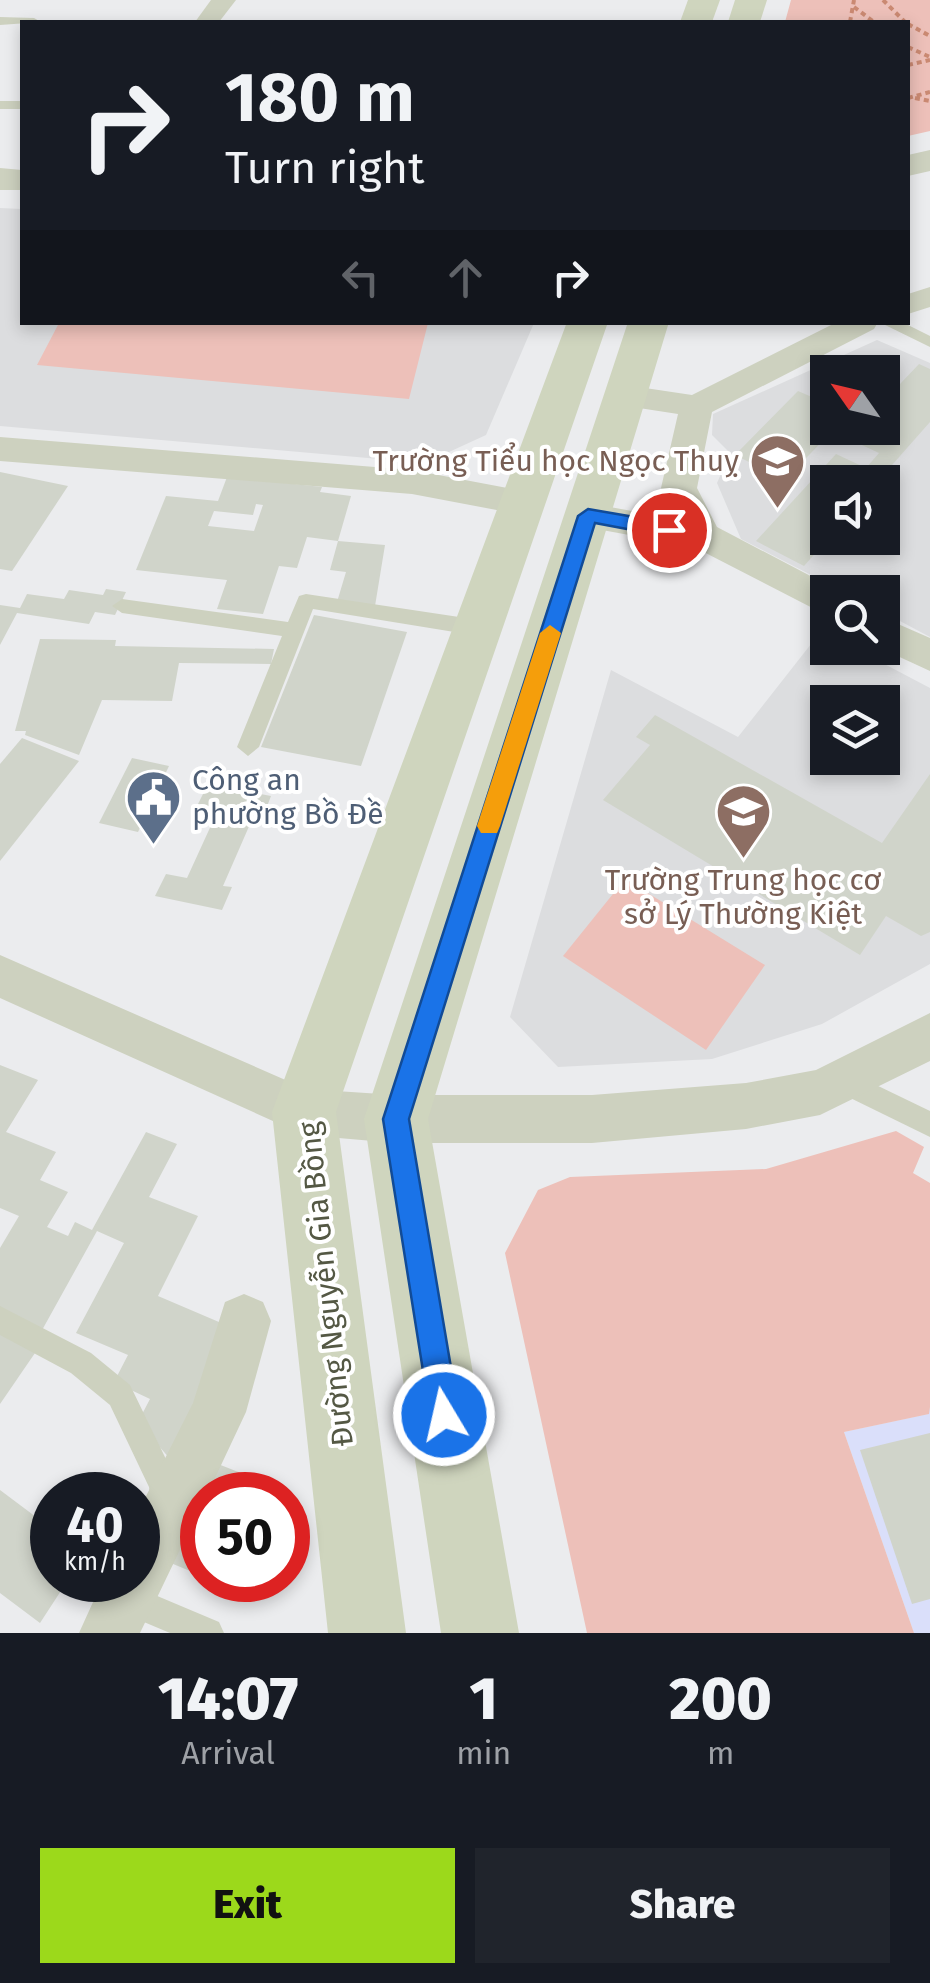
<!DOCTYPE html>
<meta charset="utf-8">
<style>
body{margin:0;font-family:"Fira Sans",sans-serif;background:#20242c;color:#f1f3f6;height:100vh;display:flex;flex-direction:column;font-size:38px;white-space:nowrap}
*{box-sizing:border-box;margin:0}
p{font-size:32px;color:#9ea1a6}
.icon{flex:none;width:55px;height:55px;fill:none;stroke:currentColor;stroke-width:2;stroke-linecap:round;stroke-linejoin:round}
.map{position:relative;height:1633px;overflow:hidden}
.sheet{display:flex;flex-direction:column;background:#171b24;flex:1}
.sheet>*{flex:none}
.banner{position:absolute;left:20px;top:20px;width:890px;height:305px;border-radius:0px;box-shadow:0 5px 15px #0003;background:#171b24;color:#f1f3f6;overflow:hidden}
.needle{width:65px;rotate:304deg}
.controls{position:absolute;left:810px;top:355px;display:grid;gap:20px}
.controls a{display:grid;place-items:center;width:90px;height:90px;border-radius:0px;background:#171b24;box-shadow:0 5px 15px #0003;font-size:50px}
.speed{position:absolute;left:30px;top:1472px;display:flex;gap:20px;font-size:50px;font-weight:700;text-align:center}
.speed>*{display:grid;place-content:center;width:130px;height:130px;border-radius:50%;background:#171b24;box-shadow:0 5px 15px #0003;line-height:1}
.speed small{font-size:25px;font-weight:400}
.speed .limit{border:15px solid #d22;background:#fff;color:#111}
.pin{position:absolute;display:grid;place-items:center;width:85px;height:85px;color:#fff;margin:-42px;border:5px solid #fff;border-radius:50%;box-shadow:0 2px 10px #0007}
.me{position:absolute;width:110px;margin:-55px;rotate:351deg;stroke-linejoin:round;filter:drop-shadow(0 0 8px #0008)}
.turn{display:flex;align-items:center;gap:35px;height:210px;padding:0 40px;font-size:45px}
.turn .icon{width:130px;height:130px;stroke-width:2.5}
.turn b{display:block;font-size:70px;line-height:85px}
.lanes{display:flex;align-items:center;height:95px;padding:0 40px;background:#0003;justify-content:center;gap:50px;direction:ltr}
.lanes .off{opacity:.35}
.eta{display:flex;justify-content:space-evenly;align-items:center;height:170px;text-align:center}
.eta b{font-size:60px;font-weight:800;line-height:70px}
.primary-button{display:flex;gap:20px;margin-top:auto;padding:20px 40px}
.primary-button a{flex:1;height:115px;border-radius:0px;background:#9cd91b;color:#111;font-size:40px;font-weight:800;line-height:115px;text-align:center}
.primary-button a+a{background:#20242c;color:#f1f3f6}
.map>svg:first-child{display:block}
.education{fill:#dcdddf;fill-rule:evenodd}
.medical{fill:#dadffa}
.green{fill:#edc0b9}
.building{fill:#d0d4ca;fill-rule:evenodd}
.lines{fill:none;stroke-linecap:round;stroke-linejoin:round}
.path{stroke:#ca8972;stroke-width:4;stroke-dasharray:5 4;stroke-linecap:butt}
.service{fill:#cdd1bf;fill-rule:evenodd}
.minor{fill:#cdd1bf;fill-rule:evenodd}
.tertiary{fill:#cdd1bf;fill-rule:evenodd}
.secondary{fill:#cfd5be;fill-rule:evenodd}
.route{fill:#1a73e8;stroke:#114b97;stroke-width:2.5}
.slow{fill:#f59e0b}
.labels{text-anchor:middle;stroke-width:8;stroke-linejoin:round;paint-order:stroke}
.education-label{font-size:30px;fill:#785e54;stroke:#fff;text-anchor:end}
.service-label{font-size:30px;fill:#4e5e75;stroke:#fff;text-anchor:start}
.street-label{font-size:30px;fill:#545844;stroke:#fff}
</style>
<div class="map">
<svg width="930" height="1633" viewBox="0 0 930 1633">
<rect width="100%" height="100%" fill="#ebecee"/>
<g class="education">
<path d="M0 208 22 209V322L534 323 486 435 425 463 0 426Z"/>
<path d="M877 340 930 363V637L883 612 882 592H844L741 539 717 483 730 453 712 435 713 414ZM828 372H882V428H828ZM828 482H882V538H828Z"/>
<path d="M822 630 827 633 828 648H854L930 688V964L822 1024 712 1059 558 1067 510 1017 611 670 738 737ZM828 702H882V758H828Z"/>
</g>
<path class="medical" d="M930 1407V1633H914L844 1432 928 1414Z"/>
<g class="green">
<path d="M791 0H930V131L908 136V22H785Z"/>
<path d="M59 323V322L428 323 409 399 37 365Z"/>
<path d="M625 879 765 965 706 1050 563 956Z"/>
<path d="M896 1131 924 1147 913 1173 930 1183V1407L929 1414 844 1432 914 1633H587L505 1253 538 1190 570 1177 766 1169Z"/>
</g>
<g class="building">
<path d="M919 364 930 369V422L877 482H828V539L804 566 756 541 836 454 866 468 879 453 849 439 860 428H882V403Z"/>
<path d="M798 391 828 404V428H835L785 480 735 455Z"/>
<path d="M0 472 68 486 12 571 0 569Z"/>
<path d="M227 477 322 487 320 492 351 496 338 541 307 537 297 568 279 566 263 614 217 609 227 580 136 570 166 496 218 501ZM256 504 263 505 254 531 208 526 214 511 253 515Z"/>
<path d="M338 541 385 545 375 606 337 602 346 572 330 570Z"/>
<path d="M106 589 126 592 115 615 95 612 89 624 17 613 0 645V605L20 608 27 594 64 599 69 590 103 595Z"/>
<path d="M314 615 407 632 361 766 261 747Z"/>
<path d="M40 639 116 640 115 646 274 649 271 664 179 663 172 701 102 700 79 755 25 735 26 731H15Z"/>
<path d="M655 715 882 843 930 774V932L921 936 886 916 860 955 603 800 650 745 636 737Z"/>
<path d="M22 738 79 761 0 861V764Z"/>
<path d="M132 758 169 766 138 832 99 823Z"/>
<path d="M208 784 271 796 263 817 254 815 223 886 232 887 222 910 155 896 166 874 187 878 219 808 198 804Z"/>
<path d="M0 1065 38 1080 6 1132 56 1152 40 1180 68 1192 47 1227 68 1236 75 1222 92 1230 146 1132 177 1144 149 1197 198 1216 158 1296 233 1328 184 1475 138 1422 150 1399 114 1382 128 1355 76 1333 124 1243 97 1231 41 1332 0 1314V1248L19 1216 0 1208Z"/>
<path d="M0 1331 35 1353 0 1404Z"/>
<path d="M930 1433V1599L912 1604 860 1450Z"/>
<path d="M208 1460 271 1485 267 1495H202V1576L166 1561Z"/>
<path d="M0 1490 52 1529V1580H68L40 1623 0 1593Z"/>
<path d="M214 1580H256L250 1595Z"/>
</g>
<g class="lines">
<g class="path">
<path d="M883 0 905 22"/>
<path d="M854 7 874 22"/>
<path d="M850 22 854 0"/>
<path d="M908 24 930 36"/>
<path d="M908 47 930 57"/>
<path d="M908 65 930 60"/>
<path d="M908 98 930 92"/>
<path d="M915 98 930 101"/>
</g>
<g class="service">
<path d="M0 17 34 18 41 22 0 25Z"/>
<rect x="0" y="101" width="22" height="8"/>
<path d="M879 322H902L930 336V347Z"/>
<path d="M306 594 479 620 489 628 479 636 313 609 259 747 248 756 237 747 282 636 122 613 112 606 122 599 288 622 299 596Z"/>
<path d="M843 1069 930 1111V1137L834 1090 830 1081 834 1072Z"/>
<path d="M0 1306 91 1353 130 1385 179 1486 175 1512 164 1516 153 1512 149 1487 110 1405 71 1373 0 1335Z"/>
<path d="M124 1582 219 1622 224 1633H170L113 1609 108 1598 113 1587Z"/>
</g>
<g class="minor">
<path d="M211 0H236L219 22H195Z"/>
<path d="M930 287V307L908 314V294Z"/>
<path d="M837 322H878L874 329 712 412 697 488 717 527 841 592H828V616L694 547 575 525 570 516 575 507 588 503 676 519 661 488 678 414 613 404 608 396 613 388 625 385 692 395Z"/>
<path d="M0 437 412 470 523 491 536 494 541 503 536 512 523 515 412 494 0 461Z"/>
<path d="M882 617 930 638V671L880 648Z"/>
<path d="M0 955 306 1089 396 1095H592L746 1083 816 1070 930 1013V1061L820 1115 746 1129 592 1143H396L304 1135 0 998Z"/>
<path d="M244 1294 263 1302 271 1321 246 1412 207 1495H202V1504L140 1633H79L103 1580H138V1512L193 1403 225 1302Z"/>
</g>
<g class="tertiary">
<path d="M930 150V171L908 176V155Z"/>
<path d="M0 168 22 170V190H0Z"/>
</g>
<g class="secondary">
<path d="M688 0H720L712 22H680Z"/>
<path d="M735 0H767L760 22H728Z"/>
<path d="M567 322H608L336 1112 406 1633H328L272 1112Z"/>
<path d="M628 322H669L428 1119 519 1633H441L364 1119Z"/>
</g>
</g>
<path class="route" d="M588 509 669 523 679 530 669 537 595 523 409 1119 459 1415 455 1426 444 1430 434 1426 430 1415 383 1119 578 516Z"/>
<path class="slow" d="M550 625 561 633 500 826 497 833H481L477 826 540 633Z"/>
<defs>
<symbol id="school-pin" viewBox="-11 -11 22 30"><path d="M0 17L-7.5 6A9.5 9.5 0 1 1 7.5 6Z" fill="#8d6e63" stroke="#fff"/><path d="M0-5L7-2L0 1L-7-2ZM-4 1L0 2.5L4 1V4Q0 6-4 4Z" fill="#fff"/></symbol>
<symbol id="civic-pin" viewBox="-11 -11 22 30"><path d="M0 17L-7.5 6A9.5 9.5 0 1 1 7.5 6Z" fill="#5c6f8a" stroke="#fff"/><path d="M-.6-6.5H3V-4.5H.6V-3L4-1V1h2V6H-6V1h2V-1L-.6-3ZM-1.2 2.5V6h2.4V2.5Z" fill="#fff"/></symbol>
</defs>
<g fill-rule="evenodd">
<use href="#school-pin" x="746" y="430" width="63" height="86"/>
<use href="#civic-pin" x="122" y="766" width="63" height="86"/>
<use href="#school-pin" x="712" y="780" width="63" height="86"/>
</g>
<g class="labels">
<g class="education-label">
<text x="739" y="471">Trường Tiểu học Ngọc Thuỵ</text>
<text x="743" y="890" text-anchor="middle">Trường Trung học cơ<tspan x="743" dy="34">sở Lý Thường Kiệt</tspan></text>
</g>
<g class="service-label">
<text x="192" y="790">Công an<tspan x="192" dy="34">phường Bồ Đề</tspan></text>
</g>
<g class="street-label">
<text transform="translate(326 1284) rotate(-96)" y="10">Đường Nguyễn Gia Bồng</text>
</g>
</g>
</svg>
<div class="controls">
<a><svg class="needle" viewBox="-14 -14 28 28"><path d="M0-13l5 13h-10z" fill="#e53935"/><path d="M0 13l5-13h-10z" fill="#9ea1a6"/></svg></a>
<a><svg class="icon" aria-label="sound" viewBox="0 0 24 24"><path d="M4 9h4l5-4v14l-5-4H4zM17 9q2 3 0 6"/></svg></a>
<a><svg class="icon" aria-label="search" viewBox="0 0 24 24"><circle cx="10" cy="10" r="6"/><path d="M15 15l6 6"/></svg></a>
<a><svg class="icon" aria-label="layers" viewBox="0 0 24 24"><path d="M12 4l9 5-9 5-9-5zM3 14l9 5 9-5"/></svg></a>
</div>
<div class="speed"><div>40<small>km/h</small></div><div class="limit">50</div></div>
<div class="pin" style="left:669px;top:530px;background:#d93025"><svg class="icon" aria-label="arrive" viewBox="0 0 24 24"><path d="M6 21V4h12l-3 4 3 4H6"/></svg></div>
<svg class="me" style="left:444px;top:1415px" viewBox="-20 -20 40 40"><circle r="17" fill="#1a73e8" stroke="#fff" stroke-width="3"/><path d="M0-11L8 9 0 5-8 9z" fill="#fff"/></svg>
<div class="banner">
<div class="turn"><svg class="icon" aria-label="right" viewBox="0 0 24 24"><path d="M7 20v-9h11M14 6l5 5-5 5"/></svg><div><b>180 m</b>Turn right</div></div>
<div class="lanes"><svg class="icon off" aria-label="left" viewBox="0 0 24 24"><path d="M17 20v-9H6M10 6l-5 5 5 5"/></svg><svg class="icon off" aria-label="ahead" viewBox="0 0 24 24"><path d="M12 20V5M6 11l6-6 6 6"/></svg><svg class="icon" aria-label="right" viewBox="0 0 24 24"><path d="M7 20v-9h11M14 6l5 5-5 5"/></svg></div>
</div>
</div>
<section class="sheet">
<div class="eta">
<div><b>14:07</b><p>Arrival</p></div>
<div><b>1</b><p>min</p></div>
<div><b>200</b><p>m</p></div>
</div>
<div class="primary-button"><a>Exit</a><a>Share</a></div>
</section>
